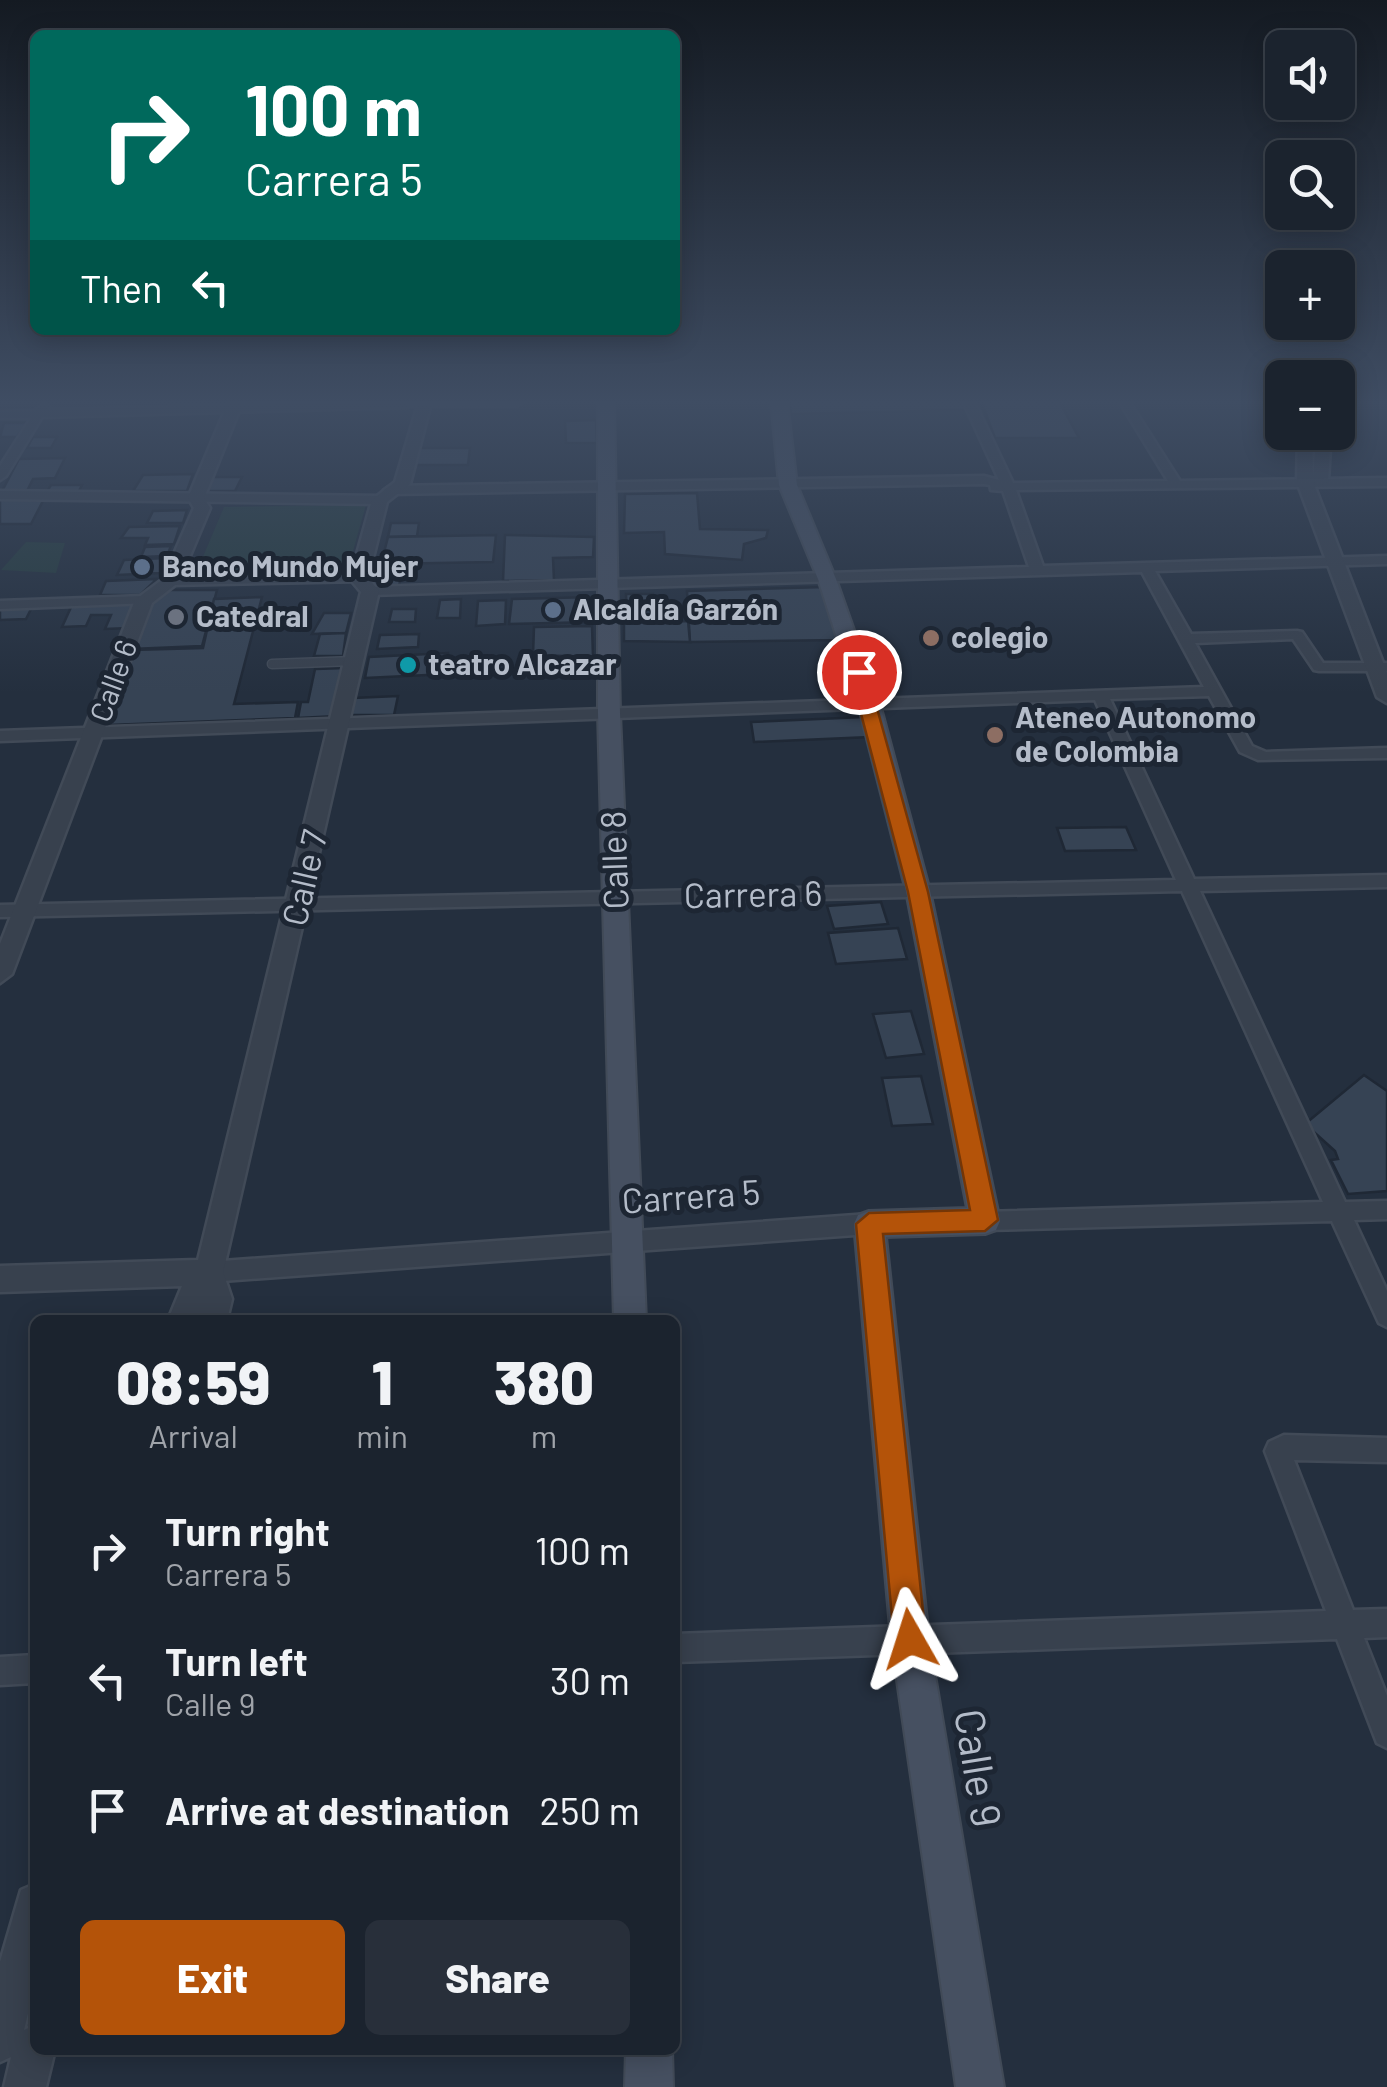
<!DOCTYPE html>
<meta charset="utf-8">
<style>
body{margin:0;font-family:Barlow,sans-serif;background:#282f3a;color:#f1f3f6;height:100vh;display:flex;flex-direction:column;font-size:38px;white-space:nowrap}
*{box-sizing:border-box;margin:0}
p{font-size:32px;color:#a0a4aa}
.icon{flex:none;width:55px;height:55px;fill:none;stroke:currentColor;stroke-width:2;stroke-linecap:round;stroke-linejoin:round}
.map{position:relative;flex:1;overflow:hidden}
.side{position:absolute;left:30px;top:1315px;width:650px;height:740px;display:flex;flex-direction:column;background:#1b232e;border-radius:15px;box-shadow:0 5px 25px #0003,0 0 0 2px #39404a}
.side>*{flex:none}
.top-card{position:absolute;left:30px;top:30px;width:650px;height:305px;border-radius:15px;box-shadow:0 5px 25px #0003,0 0 0 2px #39404a;background:#00695c;color:#fff;overflow:hidden}
.tools{position:absolute;left:1265px;top:30px;display:grid;gap:20px}
.tools a{display:grid;place-items:center;width:90px;height:90px;border-radius:15px;background:#1b232e;box-shadow:0 5px 25px #0003,0 0 0 2px #39404a;font-size:50px}
.pin{position:absolute;display:grid;place-items:center;width:85px;height:85px;color:#fff;margin:-42px;border:5px solid #fff;border-radius:50%;box-shadow:0 2px 10px #0007}
.me{position:absolute;width:110px;margin:-55px;rotate:354deg;stroke-linejoin:round;filter:drop-shadow(0 0 8px #0008)}
.turn{display:flex;align-items:center;gap:35px;height:210px;padding:0 50px;font-size:45px}
.turn .icon{width:130px;height:130px;stroke-width:2.5}
.turn b{display:block;font-size:70px;line-height:85px}
.then{display:flex;align-items:center;height:95px;padding:0 50px;background:#0003;gap:20px;font-size:38px}
.eta{display:flex;justify-content:space-evenly;align-items:center;height:170px;text-align:center}
.eta b{font-size:60px;font-weight:800;line-height:70px}
.cta{display:flex;gap:20px;margin-top:auto;padding:20px 50px}
.cta a{flex:1;height:115px;border-radius:15px;background:#b45309;color:#fff;font-size:40px;font-weight:800;line-height:115px;text-align:center}
.cta a+a{background:#282f3a;color:#f1f3f6}
ul{padding:0;list-style:none}
li{display:flex;align-items:center;gap:30px;height:130px;padding:0 50px}
li div{flex:1}
li b{display:block;font-size:38px}
li em{font-style:normal}
.map>svg:first-child{display:block}
.green{fill:#263c3f}
.building{fill:#364354;stroke:#1f2835;stroke-width:2.5}
.lines{fill:none;stroke-linecap:round;stroke-linejoin:round}
.service-casing{stroke:#414a57;stroke-width:11}
.pedestrian-casing{stroke:#414a57;stroke-width:5}
.minor-casing{stroke:#414a57;stroke-width:5}
.tertiary-casing{stroke:#414a57;stroke-width:5}
.secondary-casing{stroke:#414a57;stroke-width:4}
.service{stroke:#38414e;stroke-width:8}
.pedestrian{fill:#38414e;fill-rule:evenodd}
.minor{fill:#38414e;fill-rule:evenodd}
.tertiary{fill:#38414e;fill-rule:evenodd}
.secondary{fill:#465061;fill-rule:evenodd}
.route{fill:#b45309;stroke:#753606;stroke-width:2.5}
.service-dot{fill:#5c6f8a;stroke:#1d2633;stroke-width:4}
.worship-dot{fill:#6b7280;stroke:#1d2633;stroke-width:4}
.education-dot{fill:#8d6e63;stroke:#1d2633;stroke-width:4}
.culture-dot{fill:#0f9aa8;stroke:#1d2633;stroke-width:4}
.labels{text-anchor:middle;stroke-width:10;stroke-linejoin:round;paint-order:stroke}
.far-poi-label{font-size:30px;font-weight:bold;fill:#b4bcc9;stroke:#1d2633;text-anchor:start}
.far-street-label{font-size:30px;fill:#b4bcc9;stroke:#1d2633}
.street-label{font-size:35px;fill:#b4bcc9;stroke:#1d2633}
.near-street-label{font-size:42px;fill:#b4bcc9;stroke:#1d2633}
</style>
<div class="map">
<svg width="1387" height="2087" viewBox="0 0 1387 2087">
<rect width="100%" height="100%" fill="#242f3e"/>
<g class="green">
<path d="M366 505 346 576 194 578 224 507Z"/>
<path d="M26 542 65 543 56 573 1 570Z"/>
</g>
<g class="building">
<path d="M789 401H963L968 410 791 414Z"/>
<path d="M981 401H1059L1079 438H995Z"/>
<path d="M596 420 597 443H566L565 421Z"/>
<path d="M4 423H27L17 437H0Z"/>
<path d="M33 437H57L51 448H27Z"/>
<path d="M415 448H470L468 465H410Z"/>
<path d="M65 458 55 478 33 479 26 493H1L19 459Z"/>
<path d="M193 474 187 491H133L143 475Z"/>
<path d="M211 477H242L235 491H204Z"/>
<path d="M51 485H82L78 493H46Z"/>
<path d="M697 493 700 529 768 530 766 538 744 544 742 560 665 554 664 532 624 533 625 494Z"/>
<path d="M0 497H45L31 524H0Z"/>
<path d="M187 510 183 523H147L153 511Z"/>
<path d="M391 523H419L417 536 388 537Z"/>
<path d="M180 526 174 544 145 545 148 538H121L129 527Z"/>
<path d="M496 535 493 562 381 564 388 537Z"/>
<path d="M505 535 594 537 593 557 553 558 554 580 503 581Z"/>
<path d="M171 546 167 556 141 557 145 547Z"/>
<path d="M165 558 161 573 117 575 124 560Z"/>
<path d="M379 569H402L399 587 377 588Z"/>
<path d="M157 579 140 595H100L106 581Z"/>
<path d="M825 587 841 640 690 642 687 591Z"/>
<path d="M167 590H217L202 646 131 649 149 600Z"/>
<path d="M626 594H653L655 617H627Z"/>
<path d="M262 597 234 704 298 702 295 718 109 725 132 650 203 648 214 599Z"/>
<path d="M594 597 595 622 509 624 512 599Z"/>
<path d="M461 599 460 618H437L440 600Z"/>
<path d="M506 600 505 624 476 626 478 601Z"/>
<path d="M138 602 129 628 105 629 111 615H91L86 626 62 627 72 605Z"/>
<path d="M32 607 26 619 0 620V608Z"/>
<path d="M392 609H416L415 622H389Z"/>
<path d="M324 613H351L346 633 312 634Z"/>
<path d="M688 621 690 642 624 641V622Z"/>
<path d="M592 626 593 657 533 655 534 627Z"/>
<path d="M346 633 343 656H314L320 634Z"/>
<path d="M419 634 418 647 377 649 380 635Z"/>
<path d="M448 653V674L365 678 369 657Z"/>
<path d="M346 668 338 716 298 718 301 702H308L315 669Z"/>
<path d="M398 696 394 715H350L353 698Z"/>
<path d="M864 717 870 737 754 742 751 722Z"/>
<path d="M1126 827 1136 850 1065 851 1057 828Z"/>
<path d="M881 902 888 924 834 929 827 906Z"/>
<path d="M898 928 907 959 836 964 828 933Z"/>
<path d="M911 1011 924 1054 886 1058 873 1014Z"/>
<path d="M1364 1075 1387 1091V1191L1348 1194 1331 1160 1338 1159 1335 1151 1305 1124Z"/>
<path d="M921 1076 933 1124 892 1126 882 1078Z"/>
</g>
<g class="lines">
<defs>
<path id="service" d="M272 664 354 661"/>
<path id="pedestrian" d="M359 576 364 579 363 581 170 585 165 582 170 579Z"/>
<g id="minor">
<path d="M405 401 414 404 408 407 42 417 6 476 0 480V466L31 418H0V412L35 411 43 404 49 407 47 410Z"/>
<path d="M963 401H974L1013 483 1168 481 1119 401H1129L1180 481 1387 478V486L1016 490 1043 566 1387 556V564L1155 571 1191 634 1297 631 1302 632 1323 663H1387V671H1319L1314 670 1293 639 1195 643 1252 746 1266 752 1387 748V758L1258 760 1240 752 1209 696 1110 699 1194 879 1387 875V887L1200 891 1345 1202 1387 1201V1219L1354 1220 1387 1291V1327L1379 1323 1332 1221 985 1230 977 1228 974 1221 977 1214 985 1212 1323 1202 1182 891 0 917V905L1176 880 1095 700 0 741V731L1204 687 1142 572 370 595 363 591 370 587 1029 567 1003 491 991 490 990 485 984 484 390 494 384 490 390 486 984 476 999 480Z"/>
<path d="M0 491 380 496 386 500 380 504 0 499Z"/>
<path d="M144 596 149 597V603L0 609V601Z"/>
<path d="M869 1214 877 1217 880 1224 877 1231 869 1234 209 1282 201 1279 197 1272 201 1265 209 1262Z"/>
<path d="M1284 1435 1387 1438V1462L1294 1460 1353 1610 1387 1609V1637L1364 1638 1387 1696V1748L1377 1743 1337 1639 675 1662V1634L1326 1611 1265 1451 1269 1442Z"/>
<path d="M35 1655V1683L0 1685V1657Z"/>
</g>
<g id="tertiary">
<path d="M229 401H243L204 498 210 508 179 582 152 603 12 974 0 983V944L135 600 163 579 194 508 188 498Z"/>
<path d="M419 401 431 403 410 484 387 502 368 578 379 591 223 1272 232 1299 227 1320H168L182 1286 0 1292V1266L198 1260 361 592 350 579 372 500 395 482Z"/>
<path d="M1298 432H1312L1313 477 1317 432H1331L1328 481 1320 486 1313 482 1387 673V703L1377 697 1297 482Z"/>
<path d="M35 1884V1984L24 2030 35 2025V2050H55L46 2087H4L11 2057 0 2062V1962L21 1890Z"/>
</g>
<g id="secondary">
<path d="M401 401H525L517 406H409Z"/>
<path d="M598 401H614L620 713 646 1320H614L598 713Z"/>
<path d="M771 401H787L797 485 836 579 880 704 930 891 1000 1221 996 1230 985 1234 886 1237 929 1639 1004 2087H956L891 1639 854 1224 858 1215 869 1211 967 1208 906 891 858 704 818 579 779 485Z"/>
<path d="M626 2050H672L673 2087H625Z"/>
</g>
</defs>
<use href="#service" class="service-casing"/>
<use href="#pedestrian" class="pedestrian-casing"/>
<use href="#minor" class="minor-casing"/>
<use href="#tertiary" class="tertiary-casing"/>
<use href="#secondary" class="secondary-casing"/>
<use href="#service" class="service"/>
<use href="#pedestrian" class="pedestrian"/>
<use href="#minor" class="minor"/>
<use href="#tertiary" class="tertiary"/>
<use href="#secondary" class="secondary"/>
</g>
<linearGradient id="sky" x2="0" y2="1"><stop stop-color="#141a22"/><stop offset="0.58" stop-color="#3f4d63"/><stop offset="1" stop-color="#3f4d63" stop-opacity="0"/></linearGradient>
<rect width="1387" height="693" fill="url(#sky)"/>
<path class="route" d="M859 667 867 672 928 892 998 1220 985 1231 883 1234 926 1639 922 1651 910 1655 899 1651 894 1639 856 1224 869 1213 970 1210 908 892 850 672Z"/>
<g class="service-dot">
<circle cx="142" cy="567" r="10"/>
<circle cx="553" cy="610" r="10"/>
</g>
<circle class="worship-dot" cx="176" cy="617" r="10"/>
<g class="education-dot">
<circle cx="931" cy="638" r="10"/>
<circle cx="995" cy="735" r="10"/>
</g>
<circle class="culture-dot" cx="408" cy="665" r="10"/>
<g class="labels">
<g class="far-poi-label">
<text x="162" y="577">Banco Mundo Mujer</text>
<text x="573" y="620">Alcaldía Garzón</text>
<text x="196" y="627">Catedral</text>
<text x="951" y="648">colegio</text>
<text x="428" y="675">teatro Alcazar</text>
<text x="1015" y="728">Ateneo Autonomo<tspan x="1015" dy="34">de Colombia</tspan></text>
</g>
<g class="far-street-label">
<text transform="translate(114 681) rotate(-70)" y="10">Calle 6</text>
</g>
<g class="street-label">
<text transform="translate(615 860) rotate(-92)" y="12">Calle 8</text>
<text transform="translate(305 878) rotate(-77)" y="12">Calle 7</text>
<text transform="translate(753 895) rotate(-1)" y="12">Carrera 6</text>
<text transform="translate(691 1197) rotate(-4)" y="12">Carrera 5</text>
</g>
<g class="near-street-label">
<text transform="translate(978 1768) rotate(81)" y="15">Calle 9</text>
</g>
</g>
</svg>
<div class="tools">
<a><svg class="icon" aria-label="sound" viewBox="0 0 24 24"><path d="M4 9h4l5-4v14l-5-4H4zM17 9q2 3 0 6"/></svg></a>
<a><svg class="icon" aria-label="search" viewBox="0 0 24 24"><circle cx="10" cy="10" r="6"/><path d="M15 15l6 6"/></svg></a>
<a>+</a>
<a>−</a>
</div>
<div class="pin" style="left:859px;top:672px;background:#d93025"><svg class="icon" aria-label="arrive" viewBox="0 0 24 24"><path d="M6 21V4h12l-3 4 3 4H6"/></svg></div>
<svg class="me" style="left:910px;top:1639px" viewBox="-20 -20 40 40"><path d="M0-17L14 15 0 8-14 15z" fill="#b45309" stroke="#fff" stroke-width="4"/></svg>
<div class="top-card">
<div class="turn"><svg class="icon" aria-label="right" viewBox="0 0 24 24"><path d="M7 20v-9h11M14 6l5 5-5 5"/></svg><div><b>100 m</b>Carrera 5</div></div>
<div class="then">Then<svg class="icon" aria-label="left" viewBox="0 0 24 24"><path d="M17 20v-9H6M10 6l-5 5 5 5"/></svg></div>
</div>
<section class="side">
<div class="eta">
<div><b>08:59</b><p>Arrival</p></div>
<div><b>1</b><p>min</p></div>
<div><b>380</b><p>m</p></div>
</div>
<ul>
<li><svg class="icon" aria-label="right" viewBox="0 0 24 24"><path d="M7 20v-9h11M14 6l5 5-5 5"/></svg><div><b>Turn right</b><p>Carrera 5</p></div><em>100 m</em></li>
<li><svg class="icon" aria-label="left" viewBox="0 0 24 24"><path d="M17 20v-9H6M10 6l-5 5 5 5"/></svg><div><b>Turn left</b><p>Calle 9</p></div><em>30 m</em></li>
<li><svg class="icon" aria-label="arrive" viewBox="0 0 24 24"><path d="M6 21V4h12l-3 4 3 4H6"/></svg><div><b>Arrive at destination</b></div><em>250 m</em></li>
</ul>
<div class="cta"><a>Exit</a><a>Share</a></div>
</section>
</div>
